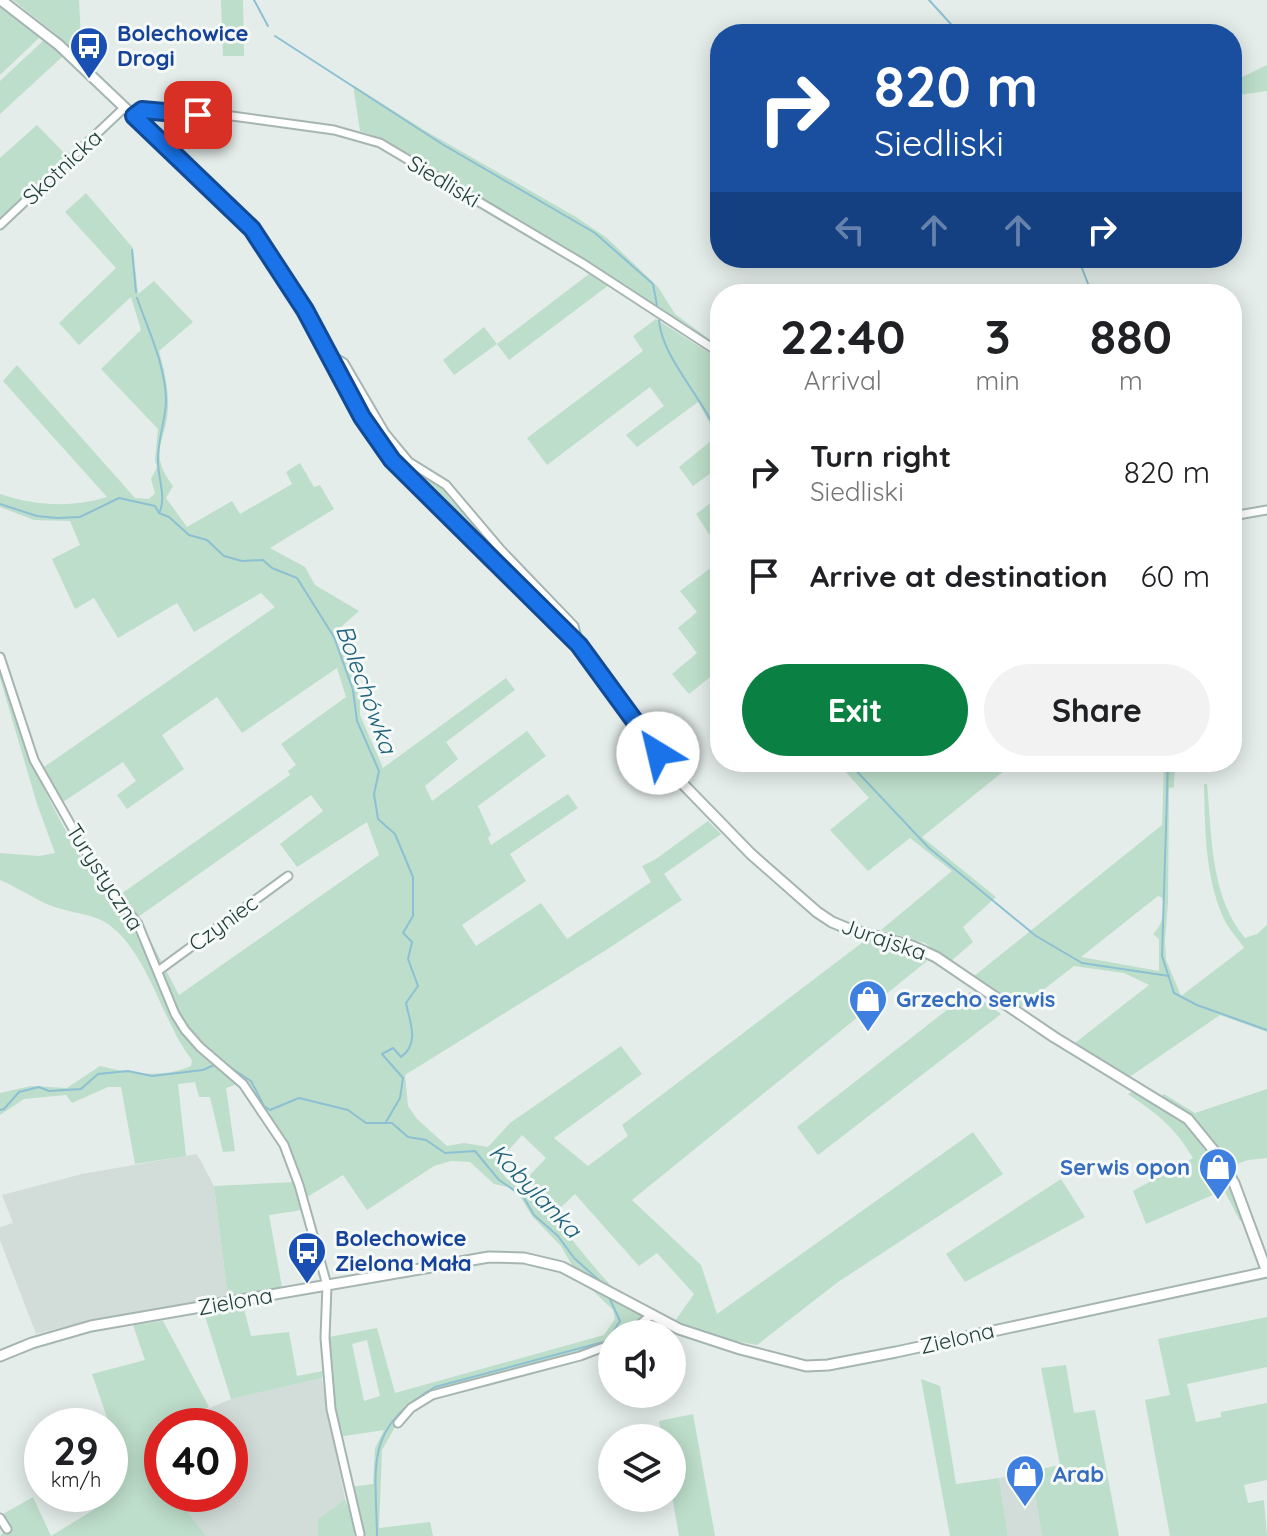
<!DOCTYPE html>
<meta charset="utf-8">
<style>
body{margin:0;font-family:Quicksand,sans-serif;background:#f2f2f2;color:#202124;height:100vh;display:flex;flex-direction:column;font-size:30px;white-space:nowrap}
*{box-sizing:border-box;margin:0}
p{font-size:26px;color:#757577}
.icon{flex:none;width:44px;height:44px;fill:none;stroke:currentColor;stroke-width:2;stroke-linecap:round;stroke-linejoin:round}
.map{position:relative;flex:1;overflow:hidden}
.drawer{position:absolute;left:710px;top:284px;width:532px;height:488px;display:flex;flex-direction:column;background:#fff;border-radius:32px;box-shadow:0 4px 20px #0003}
.drawer>*{flex:none}
.banner{position:absolute;left:710px;top:24px;width:532px;height:244px;border-radius:32px;box-shadow:0 4px 20px #0003;background:#1a4fa0;color:#fff;overflow:hidden}
.controls{position:absolute;left:598px;top:1320px;display:grid;gap:16px}
.controls a{display:grid;place-items:center;width:88px;height:88px;border-radius:50%;background:#fff;box-shadow:0 4px 20px #0003;font-size:40px}
.speed{position:absolute;left:24px;top:1408px;display:flex;gap:16px;font-size:40px;font-weight:700;text-align:center}
.speed>*{display:grid;place-content:center;width:104px;height:104px;border-radius:50%;background:#fff;box-shadow:0 4px 20px #0003;line-height:1}
.speed small{font-size:20px;font-weight:400}
.speed .limit{border:12px solid #d22;background:#fff;color:#111}
.pin{position:absolute;display:grid;place-items:center;width:68px;height:68px;color:#fff;margin:-34px;border-radius:16px;box-shadow:0 4px 12px #0006}
.me{position:absolute;width:88px;margin:-44px;rotate:324deg;stroke-linejoin:round;filter:drop-shadow(0 0 6px #0008)}
.turn{display:flex;align-items:center;gap:28px;height:168px;padding:0 32px;font-size:36px}
.turn .icon{width:104px;height:104px;stroke-width:2.5}
.turn b{display:block;font-size:56px;line-height:68px}
.lanes{display:flex;align-items:center;height:76px;padding:0 32px;background:#0003;justify-content:center;gap:40px;direction:ltr}
.lanes .off{opacity:.35}
.eta{display:flex;justify-content:space-evenly;align-items:center;height:136px;text-align:center}
.eta b{font-size:48px;font-weight:700;line-height:56px}
.action{display:flex;gap:16px;margin-top:auto;padding:16px 32px}
.action a{flex:1;height:92px;border-radius:48px;background:#0b8043;color:#fff;font-size:32px;font-weight:700;line-height:92px;text-align:center}
.action a+a{background:#f2f2f2;color:#202124}
ul{padding:0;list-style:none}
li{display:flex;align-items:center;gap:24px;height:104px;padding:0 32px}
li div{flex:1}
li b{display:block;font-size:30px}
li em{font-style:normal}
.map>svg:first-child{display:block}
.built{fill:#d2ddd9}
.green{fill:#bddeca;fill-rule:evenodd}
.lines{fill:none;stroke-linecap:round;stroke-linejoin:round}
.stream{stroke:#8cc0d2;stroke-width:2}
.minor-casing{stroke:#a6b5b2;stroke-width:11}
.tertiary-casing{stroke:#a6b5b2;stroke-width:13}
.minor{stroke:#fff;stroke-width:7}
.tertiary{stroke:#fff;stroke-width:9}
.route-casing{stroke:#114b97;stroke-width:20}
.route{stroke:#1a73e8;stroke-width:14}
.labels{text-anchor:middle;stroke-width:6;stroke-linejoin:round;paint-order:stroke}
.transit-label{font-size:22px;font-weight:bold;fill:#164399;stroke:#f5faf8;text-anchor:start}
.street-label{font-size:22px;fill:#233f3b;stroke:#f5faf8}
.shop-label{font-size:22px;font-weight:bold;fill:#366cbe;stroke:#f5faf8;text-anchor:start}
.water-label{font-size:24px;font-style:italic;fill:#1d617b;stroke:#f5faf8}
</style>
<div class="map">
<svg width="1267" height="1536" viewBox="0 0 1267 1536">
<rect width="100%" height="100%" fill="#e4edea"/>
<g class="built">
<path d="M197 1154 214 1186 228 1298 72 1325 36 1334 0 1240V1227L13 1223 2 1195 82 1174Z"/>
<path d="M322 1378 345 1499 318 1519V1536H206L174 1494H230V1426H192L189 1417 231 1399Z"/>
<path d="M1031 1471 1042 1536H1008L999 1478Z"/>
</g>
<g class="green">
<path d="M13 0H79L82 59 57 35Z"/>
<path d="M221 0H243L244 56H223Z"/>
<path d="M0 7 40 37 0 75Z"/>
<path d="M45 39 63 56 0 114V81Z"/>
<path d="M1267 65V91L1232 96V82Z"/>
<path d="M353 85 424 130 576 217 607 238 658 287 675 314 720 347V350L588 263 383 139 360 131Z"/>
<path d="M37 125 67 156 0 218V158Z"/>
<path d="M86 193 133 248 138 294 154 281 193 322 159 351C164 370 169 388 168 408 166 444 147 451 173 486L166 498 187 527 232 501 240 514 292 484 286 472 300 463 314 487 320 485 334 509 270 548 305 567 315 585 359 611 333 634 341 652 352 656 361 671 354 681 360 700V715L383 768 506 678 515 690 446 742 458 759 425 786 432 801 527 731 546 756 478 806 491 835 488 838 491 845 568 794 578 808 510 854 526 881 462 925 476 946 541 903 567 939 651 882 642 866 656 859 708 821 721 834 664 874 682 900 606 950 405 1075 408 1106 417 1119 447 1146 464 1143 488 1147 510 1123 621 1046 642 1074 554 1138 588 1166 628 1136 622 1125 867 939 902 950 927 961 632 1200 701 1265 717 1314 973 1132 1003 1174 838 1282 757 1345 725 1339 675 1321 694 1294 657 1253 639 1266 575 1194 555 1213 534 1191 530 1175 546 1158 522 1135 497 1163 505 1177 523 1191 526 1189C558 1219 583 1256 613 1288L612 1290 573 1267 561 1246 532 1216 521 1198 508 1187 494 1184 470 1162 451 1161 434 1166 367 1210 343 1175 307 1197 287 1144 244 1082 226 1088 235 1151 223 1152 210 1097H199L195 1082 178 1084 186 1156 135 1164 121 1087H108L72 1103 66 1095 24 1099 0 1115V1093L31 1086 67 1088 100 1066C131 1073 160 1079 191 1066L192 1060C161 1021 147 946 103 921 87 913 66 912 49 905 33 898 17 887 0 880V853L39 856 55 853 37 804 0 678V668C11 700 20 735 34 767 50 803 100 905 136 917L121 894 290 775 288 771 296 765 281 744 346 697 337 668 242 733 217 697 162 735 184 769 127 809 117 795 136 781 123 762 63 802 44 767 275 607 261 593 194 632 177 603 118 638 94 598 75 609 52 559 80 545 70 521 34 520 0 507V494C36 506 71 508 107 497L3 381 17 365 135 498 149 499 155 493 151 479 157 467 155 460 158 429 101 369 141 330 131 297 79 345 59 323 116 268 65 212ZM311 795 323 811 280 844 297 867 367 822 379 855 179 995 138 917Z"/>
<path d="M589 274 609 285 509 360 497 344 454 375 443 360 484 327 497 344Z"/>
<path d="M656 319 720 360V365L716 364 719 399 714 413 720 430V486L711 473 693 486 679 467 717 436 698 402 637 447 626 435 664 406 650 387 547 465 527 438 643 351 633 336Z"/>
<path d="M341 368 376 424 408 464 444 489 449 498 573 628V633L455 517 436 494 394 458 363 416Z"/>
<path d="M720 496V551L696 514Z"/>
<path d="M720 561V669L689 694 672 674 697 653 678 628 697 612 680 591Z"/>
<path d="M837 762H1015L922 837 996 897 963 927 973 942 950 962 925 943 881 930 952 871 910 838 868 871 830 830 869 798Z"/>
<path d="M1164 762H1175L1174 787 1169 788 1168 903 1165 940 1166 960 1181 996 1244 948C1238 938 1228 929 1223 917 1205 875 1205 829 1204 784H1207C1212 836 1210 896 1245 938L1257 934 1267 925V1032L1220 1015 1128 1078 1075 1043 1149 985 1124 973 1074 966 1021 1007 973 977 1162 825ZM1158 896 1163 898C1165 912 1163 924 1153 934L1159 939V971L1081 957Z"/>
<path d="M970 992 1001 1014 818 1155 797 1127Z"/>
<path d="M1267 1089V1158L1248 1160 1234 1165 1242 1190 1208 1135 1189 1114 1161 1097 1164 1094 1195 1113Z"/>
<path d="M1132 1092C1148 1101 1166 1109 1181 1120 1212 1143 1230 1184 1244 1218L1240 1221 1224 1190 1146 1224 1133 1191 1193 1158C1175 1127 1157 1114 1128 1094Z"/>
<path d="M1061 1179 1085 1217 965 1282 946 1254Z"/>
<path d="M295 1182 302 1210 269 1215 282 1287 228 1298 214 1186Z"/>
<path d="M590 1288 642 1314 641 1323 625 1334H612V1342L605 1346 432 1393 399 1420 382 1450 379 1528 430 1522 433 1536H365L351 1487 373 1484 375 1448 384 1430 338 1437 333 1411 329 1337 377 1328 395 1393 604 1335 615 1319 613 1310ZM367 1340 380 1396 364 1401 352 1344Z"/>
<path d="M243 1305 251 1336 289 1332 297 1376 323 1371 322 1378 231 1399 204 1313Z"/>
<path d="M1267 1317V1367L1187 1384 1196 1422 1221 1417V1412L1267 1403V1480L1244 1485 1248 1503 1264 1500 1267 1536H1170L1145 1400 1170 1395 1158 1339Z"/>
<path d="M163 1321 209 1407 189 1417 192 1426H162V1468L156 1471 162 1478V1494H174L206 1536H0L9 1527 3 1514 33 1497 51 1536 95 1509 90 1494H110V1426L92 1374 145 1360 133 1325Z"/>
<path d="M1066 1365 1074 1413 1095 1410 1119 1536H1042L1031 1471 1060 1465 1041 1368Z"/>
<path d="M921 1379 940 1386 956 1484 999 1478 1008 1536H950Z"/>
<path d="M693 1414 715 1536H679L672 1496V1438H662L659 1421Z"/>
<path d="M345 1499 356 1529 354 1536H318V1519Z"/>
</g>
<g class="lines">
<g class="stream">
<path d="M254 0 268 26"/>
<path d="M929 0 960 34"/>
<path d="M275 36 442 144 595 233 653 284 657 305"/>
<path d="M132 250 136 292"/>
<path d="M1078 258 1092 294"/>
<path d="M137 298C149 332 165 364 166 400 166 420 157 441 158 462 158 477 166 497 160 511"/>
<path d="M659 320C661 357 706 401 720 440"/>
<path d="M0 504 37 516 57 518 80 517 119 498 155 506 159 513 169 517 189 535 207 540 224 556 242 561 263 560 272 568 297 578 334 637 353 690 357 721 379 771 374 794 378 819 395 834 413 877V916L403 933 412 942 408 959 418 986 406 1003C410 1023 420 1043 401 1057L393 1048 382 1054 403 1078 400 1098 386 1122"/>
<path d="M848 762 929 848 1036 936 1082 963 1169 976"/>
<path d="M1168 762 1162 956 1174 993 1197 1005 1267 1030"/>
<path d="M222 1062 251 1081 264 1106 270 1110 299 1098 348 1110 366 1123H392L408 1137 426 1140 445 1153 475 1151 499 1180 523 1196 534 1215 558 1236 574 1258 601 1282"/>
<path d="M0 1110 4 1109 19 1092 39 1087 49 1091 81 1089 98 1074 128 1071 152 1076 203 1070 214 1065"/>
<path d="M377 1536C376 1464 363 1429 435 1387L607 1341 620 1321 608 1295"/>
</g>
<defs>
<g id="minor">
<path d="M134 116 142 110 232 116 334 130 380 143 582 263 720 353"/>
<path d="M0 225 124 108"/>
<path d="M329 354 344 363 385 433 409 462 446 485 501 550 574 626 579 645"/>
<path d="M1232 516 1267 510"/>
<path d="M0 657 34 760 98 873 138 924 175 1014 185 1030 200 1047 243 1084 284 1145 299 1185 327 1285 325 1338 331 1409 360 1534"/>
<path d="M158 971 288 876"/>
<path d="M629 1334 651 1315"/>
<path d="M398 1423 411 1408 432 1395 580 1356 612 1344"/>
<path d="M0 1518 7 1529"/>
</g>
<g id="tertiary">
<path d="M1 0 59 45 252 229 305 310 362 417 392 460 579 645 682 783 751 854 817 912 832 922 849 929 912 946 936 957 1054 1037 1188 1119 1215 1152 1234 1183 1267 1272"/>
<path d="M0 1356 32 1343 91 1326 489 1257 524 1258 562 1267 679 1329 740 1349 806 1366 828 1365 896 1352 1267 1272"/>
</g>
</defs>
<use href="#minor" class="minor-casing"/>
<use href="#tertiary" class="tertiary-casing"/>
<use href="#minor" class="minor"/>
<use href="#tertiary" class="tertiary"/>
</g>
<g class="lines">
<defs>
<path id="route" d="M198 115 142 110 134 116 252 229 305 310 362 417 392 460 579 645 658 753"/>
</defs>
<use href="#route" class="route-casing"/>
<use href="#route" class="route"/>
</g>
<defs>
<symbol id="bus-pin" viewBox="-11 -11 22 30"><path d="M0 17L-7.5 6A9.5 9.5 0 1 1 7.5 6Z" fill="#1a4fb4" stroke="#f5faf8"/><path d="M-5-6H5V4H4V6H2V4H-2V6H-4V4H-5ZM-3.5-4V0h7V-4ZM-3.5 1.2v1.5H-2V1.2ZM2 1.2v1.5H3.5V1.2Z" fill="#fff"/></symbol>
<symbol id="shop-pin" viewBox="-11 -11 22 30"><path d="M0 17L-7.5 6A9.5 9.5 0 1 1 7.5 6Z" fill="#3f7fe0" stroke="#f5faf8"/><path d="M-5-2.5h2.3a2.7 3.5 0 0 1 5.4 0H5L5.5 6h-11ZM-1.5-2.5h3a1.5 2.3 0 0 0-3 0Z" fill="#fff"/></symbol>
</defs>
<g fill-rule="evenodd">
<use href="#bus-pin" x="67" y="24" width="44" height="60"/>
<use href="#shop-pin" x="846" y="977" width="44" height="60"/>
<use href="#shop-pin" x="1196" y="1145" width="44" height="60"/>
<use href="#bus-pin" x="285" y="1229" width="44" height="60"/>
<use href="#shop-pin" x="1003" y="1452" width="44" height="60"/>
</g>
<g class="labels">
<g class="transit-label">
<text x="117" y="41">Bolechowice<tspan x="117" dy="25">Drogi</tspan></text>
<text x="335" y="1246">Bolechowice<tspan x="335" dy="25">Zielona Mała</tspan></text>
</g>
<g class="street-label">
<text transform="translate(62 167) rotate(-43)" y="8">Skotnicka</text>
<text transform="translate(444 181) rotate(31)" y="8">Siedliski</text>
<text transform="translate(105 877) rotate(57)" y="8">Turystyczna</text>
<text transform="translate(223 923) rotate(-36)" y="8">Czyniec</text>
<text transform="translate(884 939) rotate(19)" y="8">Jurajska</text>
<text transform="translate(235 1301) rotate(-10)" y="8">Zielona</text>
<text transform="translate(957 1338) rotate(-13)" y="8">Zielona</text>
</g>
<g class="shop-label">
<text x="896" y="1007">Grzecho serwis</text>
<text x="1190" y="1175" text-anchor="end">Serwis opon</text>
<text x="1053" y="1482">Arab</text>
</g>
<g class="water-label">
<text transform="translate(366 689) rotate(70)" y="8">Bolechówka</text>
<text transform="translate(535 1191) rotate(46)" y="8">Kobylanka</text>
</g>
</g>
</svg>
<div class="controls">
<a><svg class="icon" aria-label="sound" viewBox="0 0 24 24"><path d="M4 9h4l5-4v14l-5-4H4zM17 9q2 3 0 6"/></svg></a>
<a><svg class="icon" aria-label="layers" viewBox="0 0 24 24"><path d="M12 4l9 5-9 5-9-5zM3 14l9 5 9-5"/></svg></a>
</div>
<div class="speed"><div>29<small>km/h</small></div><div class="limit">40</div></div>
<div class="pin" style="left:198px;top:115px;background:#d93025"><svg class="icon" aria-label="arrive" viewBox="0 0 24 24"><path d="M6 21V4h12l-3 4 3 4H6"/></svg></div>
<svg class="me" style="left:658px;top:753px" viewBox="-20 -20 40 40"><circle r="19" fill="#fff"/><path d="M0-13L10 11 0 6-10 11z" fill="#1a73e8"/></svg>
<div class="banner">
<div class="turn"><svg class="icon" aria-label="right" viewBox="0 0 24 24"><path d="M7 20v-9h11M14 6l5 5-5 5"/></svg><div><b>820 m</b>Siedliski</div></div>
<div class="lanes"><svg class="icon off" aria-label="left" viewBox="0 0 24 24"><path d="M17 20v-9H6M10 6l-5 5 5 5"/></svg><svg class="icon off" aria-label="ahead" viewBox="0 0 24 24"><path d="M12 20V5M6 11l6-6 6 6"/></svg><svg class="icon off" aria-label="ahead" viewBox="0 0 24 24"><path d="M12 20V5M6 11l6-6 6 6"/></svg><svg class="icon" aria-label="right" viewBox="0 0 24 24"><path d="M7 20v-9h11M14 6l5 5-5 5"/></svg></div>
</div>
<section class="drawer">
<div class="eta">
<div><b>22:40</b><p>Arrival</p></div>
<div><b>3</b><p>min</p></div>
<div><b>880</b><p>m</p></div>
</div>
<ul>
<li><svg class="icon" aria-label="right" viewBox="0 0 24 24"><path d="M7 20v-9h11M14 6l5 5-5 5"/></svg><div><b>Turn right</b><p>Siedliski</p></div><em>820 m</em></li>
<li><svg class="icon" aria-label="arrive" viewBox="0 0 24 24"><path d="M6 21V4h12l-3 4 3 4H6"/></svg><div><b>Arrive at destination</b></div><em>60 m</em></li>
</ul>
<div class="action"><a>Exit</a><a>Share</a></div>
</section>
</div>
